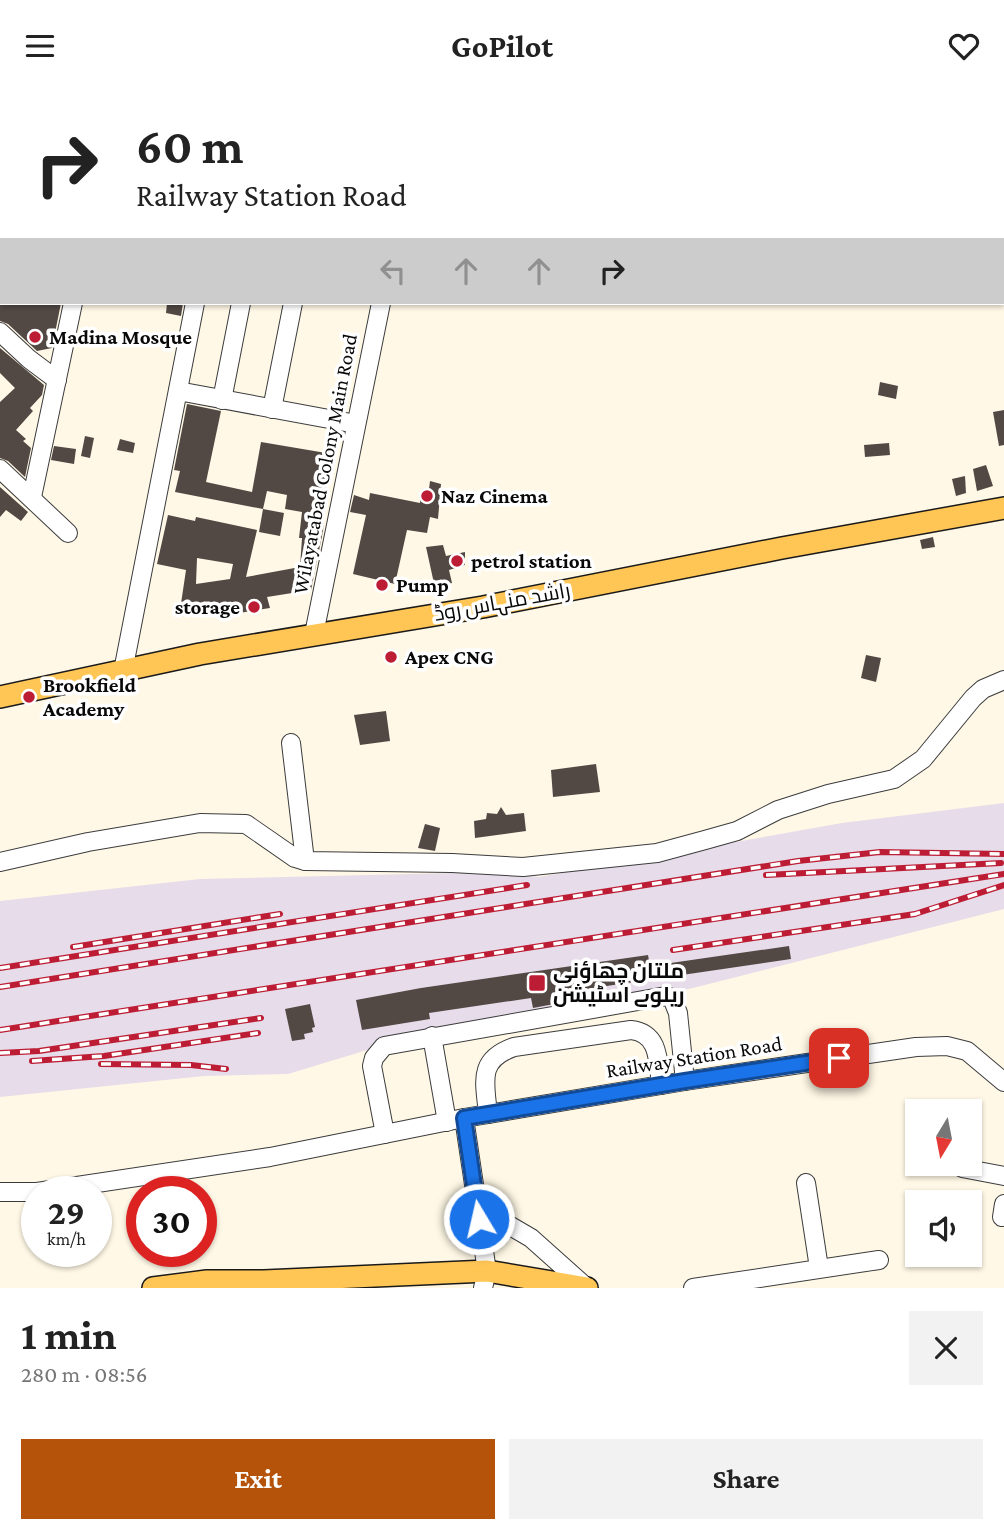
<!DOCTYPE html>
<meta charset="utf-8">
<style>
body{margin:0;font-family:"Crimson Pro",Cairo,serif;background:#f2f2f2;color:#222;height:100vh;display:flex;flex-direction:column;font-size:26px;white-space:nowrap}
*{box-sizing:border-box;margin:0}
p{font-size:23px;color:#767676}
.icon{flex:none;width:38px;height:38px;fill:none;stroke:currentColor;stroke-width:2;stroke-linecap:round;stroke-linejoin:round}
.map{position:relative;height:1197px;overflow:hidden}
.panel{display:flex;flex-direction:column;background:#fff;flex:1}
.panel>*{flex:none}
.top-card{position:absolute;left:0px;top:0px;width:1004px;height:214px;box-shadow:0 2px 5px #0004;background:#fff;color:#222;overflow:hidden}
.needle{width:46px;rotate:190deg}
.controls{position:absolute;left:905px;top:1008px;display:grid;gap:14px}
.controls a{display:grid;place-items:center;width:77px;height:77px;border-radius:0px;background:#fff;box-shadow:0 2px 5px #0004;font-size:35px}
.speed{position:absolute;left:21px;top:1085px;display:flex;gap:14px;font-size:35px;font-weight:700;text-align:center}
.speed>*{display:grid;place-content:center;width:91px;height:91px;border-radius:50%;background:#fff;box-shadow:0 2px 5px #0004;line-height:1}
.speed small{font-size:18px;font-weight:400}
.speed .limit{border:10px solid #d22;background:#fff;color:#111}
.pin{position:absolute;display:grid;place-items:center;width:60px;height:60px;color:#fff;margin:-30px;border-radius:14px;box-shadow:0 4px 10px #0006}
.me{position:absolute;width:77px;margin:-38px;rotate:351deg;stroke-linejoin:round;filter:drop-shadow(0 0 5px #0008)}
.turn{display:flex;align-items:center;gap:24px;height:147px;padding:0 21px;font-size:32px}
.turn .icon{width:91px;height:91px;stroke-width:2.5}
.turn b{display:block;font-size:49px;line-height:60px}
.lanes{display:flex;align-items:center;height:66px;padding:0 21px;background:#0003;justify-content:center;gap:35px;direction:ltr}
.lanes .off{opacity:.35}
.round{display:grid;place-items:center;flex:none;width:74px;height:74px;border-radius:0px;background:#f2f2f2}
.headline{display:flex;align-items:center;justify-content:space-between;height:119px;padding:0 21px}
h1{font-size:42px;font-weight:700;line-height:52px}
.cta{display:flex;gap:14px;margin-top:auto;padding:14px 21px}
.cta a{flex:1;height:80px;border-radius:0px;background:#b45309;color:#fff;font-size:28px;font-weight:700;line-height:80px;text-align:center}
.cta a+a{background:#f2f2f2;color:#222}
header{display:flex;justify-content:space-between;align-items:center;height:91px;padding:0 21px;background:#fff;font-size:32px;font-weight:700}
.map>svg:first-child{display:block}
.industrial{fill:#e7dcea}
.building{fill:#524945;fill-rule:evenodd}
.lines{fill:none;stroke-linecap:round;stroke-linejoin:round}
.minor-casing{stroke:#3c3c3c;stroke-width:20}
.major-casing{stroke:#1a1a1a;stroke-width:24}
.minor{stroke:#fff;stroke-width:18}
.major{stroke:#ffc656;stroke-width:21}
.rail-casing{stroke:#bd1d34;stroke-width:6}
.rail{stroke:#fff;stroke-width:3.5;stroke-dasharray:10;stroke-linecap:butt}
.route-casing{stroke:#114b97;stroke-width:18}
.route{stroke:#1a73e8;stroke-width:12}
.poi-dot{fill:#bd1d34;stroke:#fff;stroke-width:2.5}
.labels{text-anchor:middle;stroke-width:7;stroke-linejoin:round;paint-order:stroke}
.poi-label{font-size:21px;font-weight:bold;fill:#090909;stroke:#fff;text-anchor:start}
.street-label{font-size:21px;fill:#090909;stroke:#fff}
</style>
<header><svg class="icon" aria-label="menu" viewBox="0 0 24 24"><path d="M4 6h16M4 12h16M4 18h16"/></svg>GoPilot<svg class="icon" aria-label="heart" viewBox="0 0 24 24"><path d="M12 20l-8-8c-3-5 5-10 8-4 3-6 11-1 8 4z"/></svg></header>
<div class="map">
<svg width="1004" height="1197" viewBox="0 0 1004 1197">
<rect width="100%" height="100%" fill="#fff8e6"/>
<path class="industrial" d="M1004 712V818L681 900 453 933 288 983 204 985 0 1006V810L200 788 494 781 539 786 842 732Z"/>
<g class="building">
<path d="M0 212H61L52 257 37 260 8 233 0 230Z"/>
<path d="M167 212H183L181 225 166 222Z"/>
<path d="M0 257 44 294 42 304 30 317 33 320 16 339 26 348 23 350 31 357 25 386 8 370 0 367V311L15 297 0 282Z"/>
<path d="M880 291 898 295 896 308 878 304Z"/>
<path d="M187 313 221 320 206 391 252 401 261 351 332 363 320 430H324L323 440 311 499 267 506 270 517 239 522 238 514 179 526 186 479 157 473 168 424 195 430 196 426 257 439 246 486 300 476 302 447H299L302 421 285 418 287 404 267 400 263 418 175 401 180 380 174 379ZM197 467 233 473 230 488 196 493Z"/>
<path d="M1004 319V354L999 355 993 321Z"/>
<path d="M85 345 94 347 90 367 81 365Z"/>
<path d="M120 348 135 352 133 362 117 359Z"/>
<path d="M889 352 890 364 865 366 864 354Z"/>
<path d="M54 355 76 358 74 373 51 369Z"/>
<path d="M986 374 993 395 977 400 973 378Z"/>
<path d="M965 385 966 402 956 405 952 388Z"/>
<path d="M430 390 441 393 438 428 430 426 427 442 407 439 395 493 353 483 366 424 350 421 354 404 369 409 370 402 420 412 421 404 428 406Z"/>
<path d="M0 396 28 421 21 430 6 419 0 426Z"/>
<path d="M263 418 284 422 280 445 259 441Z"/>
<path d="M933 446 935 456 922 458 920 449Z"/>
<path d="M443 454 446 465 465 461V474L449 479 452 492 435 497 426 456Z"/>
<path d="M866 564 881 567 876 591 861 587Z"/>
<path d="M386 620 390 650 360 654 354 624Z"/>
<path d="M596 673 600 701 553 706 551 679Z"/>
<path d="M501 716 506 724 524 722 526 740 475 747 474 730 486 728 487 722 497 723Z"/>
<path d="M425 733 440 737 435 760 418 757Z"/>
<path d="M789 855 791 868 552 903 554 913 533 917 531 907 429 922 430 928 362 939 356 909 421 897 648 864 650 875Z"/>
<path d="M310 913 315 936 312 937 313 941 304 943 305 948 292 950 285 918Z"/>
</g>
<g class="lines">
<defs>
<g id="minor">
<path d="M51 2V0"/>
<path d="M115 2V0"/>
<path d="M186 2 187 0"/>
<path d="M235 2 236 0"/>
<path d="M424 2V0"/>
<path d="M0 115 2 111"/>
<path d="M0 159H2"/>
<path d="M0 241 29 268 57 289"/>
<path d="M178 300 356 333"/>
<path d="M222 309 241 212"/>
<path d="M272 318 293 212"/>
<path d="M0 378 68 442"/>
<path d="M32 406 73 212"/>
<path d="M314 543 381 212"/>
<path d="M123 580 195 212"/>
<path d="M291 652 305 770"/>
<path d="M0 771 88 751 200 732 246 733 295 767 305 770 452 772 523 776 657 762 705 749 737 740 778 719 828 703 894 688 923 668 973 607 983 598 1004 589"/>
<path d="M432 945 447 1031"/>
<path d="M488 1023C485 991 477 969 514 956L631 939C660 942 658 971 661 994"/>
<path d="M385 1043 372 975 374 967 384 955 666 905 672 907 678 922 685 990"/>
<path d="M962 1077 1004 1085"/>
<path d="M806 1092 819 1177"/>
<path d="M0 1101H37"/>
<path d="M37 1101 270 1066 464 1027"/>
<path d="M1002 1126 1004 1113"/>
<path d="M479 1128 507 1133 531 1147 587 1197"/>
<path d="M483 1197 487 1180 464 1027 685 990 916 956 947 955 967 960 1004 991"/>
<path d="M693 1197 879 1169"/>
</g>
<g id="major">
<path d="M0 606 200 563 483 516 782 457 1004 417"/>
<path d="M153 1197 207 1190H264L487 1180 587 1197"/>
</g>
</defs>
<use href="#minor" class="minor-casing"/>
<use href="#major" class="major-casing"/>
<use href="#minor" class="minor"/>
<use href="#major" class="major"/>
<defs>
<g id="rail">
<path d="M766 784 1001 772"/>
<path d="M73 856 280 823"/>
<path d="M673 859 915 823 1004 794"/>
<path d="M0 877 527 794"/>
<path d="M0 896 798 770 880 761 1004 763"/>
<path d="M0 939 1004 783"/>
<path d="M0 962 39 960 261 927"/>
<path d="M32 970 104 965 258 942"/>
<path d="M101 973 191 974 226 978"/>
</g>
</defs>
<use href="#rail" class="rail-casing"/>
<use href="#rail" class="rail"/>
</g>
<g class="lines">
<defs>
<path id="route" d="M479 1128 464 1027 685 990 839 967"/>
</defs>
<use href="#route" class="route-casing"/>
<use href="#route" class="route"/>
</g>
<g class="poi-dot">
<circle cx="35" cy="246" r="7"/>
<circle cx="427" cy="405" r="7"/>
<circle cx="457" cy="470" r="7"/>
<circle cx="382" cy="494" r="7"/>
<circle cx="254" cy="516" r="7"/>
<circle cx="391" cy="566" r="7"/>
<circle cx="29" cy="606" r="7"/>
<rect x="528" y="883" width="18" height="18" rx="3.5"/>
</g>
<g class="labels">
<g class="poi-label">
<text x="49" y="253">Madina Mosque</text>
<text x="441" y="412">Naz Cinema</text>
<text x="471" y="477">petrol station</text>
<text x="396" y="501">Pump</text>
<text x="240" y="523" text-anchor="end">storage</text>
<text x="405" y="573">Apex CNG</text>
<text x="43" y="601">Brookfield<tspan x="43" dy="24">Academy</tspan></text>
<text x="553" y="887">ملتان چھاؤنی<tspan x="553" dy="24">ریلوے اسٹیشن</tspan></text>
</g>
<g class="street-label">
<text transform="translate(325 373) rotate(-79)" y="7">Wilayatabad Colony Main Road</text>
<text transform="translate(502 511) rotate(-10)" y="7">راشد منہاس روڈ</text>
<text transform="translate(694 966) rotate(-9)" y="7">Railway Station Road</text>
</g>
</g>
</svg>
<div class="controls">
<a><svg class="needle" viewBox="-14 -14 28 28"><path d="M0-13l5 13h-10z" fill="#e53935"/><path d="M0 13l5-13h-10z" fill="#767676"/></svg></a>
<a><svg class="icon" aria-label="sound" viewBox="0 0 24 24"><path d="M4 9h4l5-4v14l-5-4H4zM17 9q2 3 0 6"/></svg></a>
</div>
<div class="speed"><div>29<small>km/h</small></div><div class="limit">30</div></div>
<div class="pin" style="left:839px;top:967px;background:#d93025"><svg class="icon" aria-label="arrive" viewBox="0 0 24 24"><path d="M6 21V4h12l-3 4 3 4H6"/></svg></div>
<svg class="me" style="left:479px;top:1128px" viewBox="-20 -20 40 40"><circle r="17" fill="#1a73e8" stroke="#fff" stroke-width="3"/><path d="M0-11L8 9 0 5-8 9z" fill="#fff"/></svg>
<div class="top-card">
<div class="turn"><svg class="icon" aria-label="right" viewBox="0 0 24 24"><path d="M7 20v-9h11M14 6l5 5-5 5"/></svg><div><b>60 m</b>Railway Station Road</div></div>
<div class="lanes"><svg class="icon off" aria-label="left" viewBox="0 0 24 24"><path d="M17 20v-9H6M10 6l-5 5 5 5"/></svg><svg class="icon off" aria-label="ahead" viewBox="0 0 24 24"><path d="M12 20V5M6 11l6-6 6 6"/></svg><svg class="icon off" aria-label="ahead" viewBox="0 0 24 24"><path d="M12 20V5M6 11l6-6 6 6"/></svg><svg class="icon" aria-label="right" viewBox="0 0 24 24"><path d="M7 20v-9h11M14 6l5 5-5 5"/></svg></div>
</div>
</div>
<section class="panel">
<div class="headline"><div><h1>1 min</h1><p>280 m · 08:56</p></div><a class="round"><svg class="icon" aria-label="close" viewBox="0 0 24 24"><path d="M6 6l12 12M18 6L6 18"/></svg></a></div>
<div class="cta"><a>Exit</a><a>Share</a></div>
</section>
